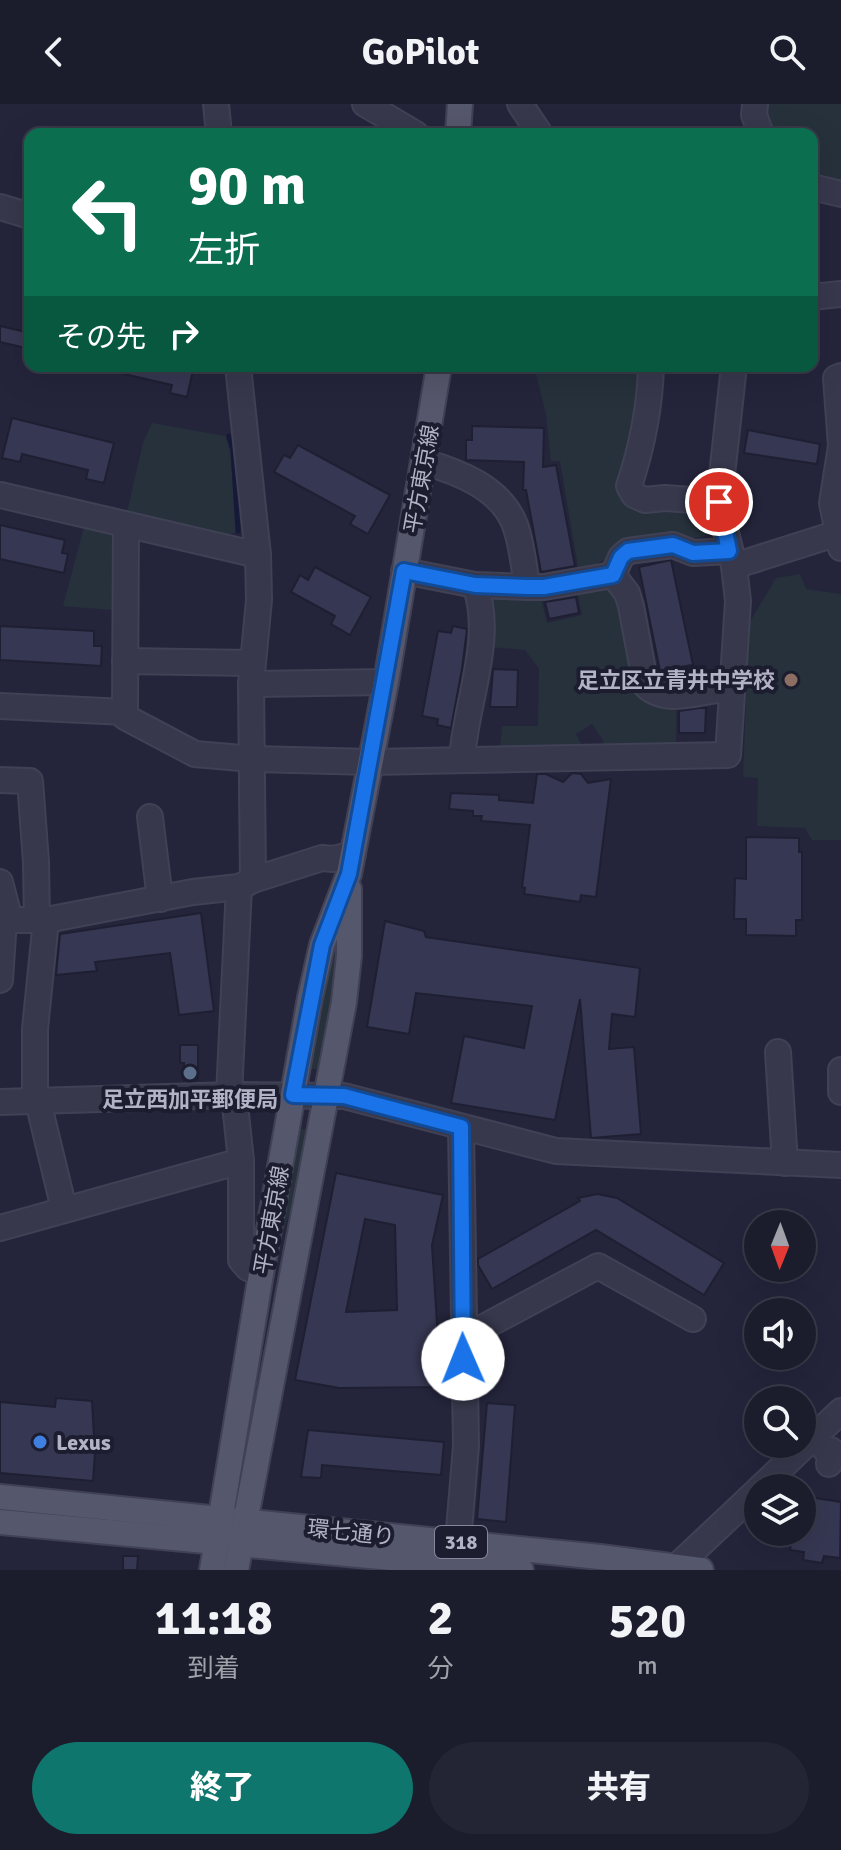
<!DOCTYPE html>
<html lang="ja">
<meta charset="utf-8">
<style>
body{margin:0;font-family:Signika,"Noto Sans JP",sans-serif;background:#242534;color:#f1f3f6;height:100vh;display:flex;flex-direction:column;font-size:30px;white-space:nowrap}
*{box-sizing:border-box;margin:0}
p{font-size:26px;color:#a0a1a9}
.icon{flex:none;width:44px;height:44px;fill:none;stroke:currentColor;stroke-width:2;stroke-linecap:round;stroke-linejoin:round}
.map{position:relative;height:1466px;overflow:hidden}
.panel{display:flex;flex-direction:column;background:#1b1c2c;flex:1}
.panel>*{flex:none}
.top-card{position:absolute;left:24px;top:24px;width:794px;height:244px;border-radius:16px;box-shadow:0 8px 32px #0002,0 0 0 2px #393a48;background:#0b6e4f;color:#fff;overflow:hidden}
.needle{width:52px;rotate:181deg}
.fabs{position:absolute;left:744px;top:1106px;display:grid;gap:16px}
.fabs a{display:grid;place-items:center;width:72px;height:72px;border-radius:50%;background:#1b1c2c;box-shadow:0 8px 32px #0002,0 0 0 2px #393a48;font-size:40px}
.pin{position:absolute;display:grid;place-items:center;width:68px;height:68px;color:#fff;margin:-34px;border:4px solid #fff;border-radius:50%;box-shadow:0 2px 8px #0007}
.me{position:absolute;width:88px;margin:-44px;rotate:359deg;stroke-linejoin:round;filter:drop-shadow(0 0 6px #0008)}
.turn{display:flex;align-items:center;gap:28px;height:168px;padding:0 32px;font-size:36px}
.turn .icon{width:104px;height:104px;stroke-width:2.5}
.turn b{display:block;font-size:56px;line-height:68px}
.then{display:flex;align-items:center;height:76px;padding:0 32px;background:#0003;gap:16px;font-size:30px}
.eta{display:flex;justify-content:space-evenly;align-items:center;height:136px;text-align:center}
.eta b{font-size:48px;font-weight:800;line-height:56px}
.cta{display:flex;gap:16px;margin-top:auto;padding:16px 32px}
.cta a{flex:1;height:92px;border-radius:48px;background:#0f766e;color:#fff;font-size:32px;font-weight:800;line-height:92px;text-align:center}
.cta a+a{background:#242534;color:#f1f3f6}
header{display:flex;justify-content:space-between;align-items:center;height:104px;padding:0 32px;background:#1b1c2c;font-size:36px;font-weight:800}
.map>svg:first-child{display:block}
.green{fill:#26313c}
.lines{fill:none;stroke-linecap:round;stroke-linejoin:round}
.stream{stroke:#171939;stroke-width:5}
.building{fill:#363752;stroke:#1f1f33;stroke-width:2;fill-rule:evenodd}
.minor-casing{stroke:#404155;stroke-width:28}
.major-casing{stroke:#404155;stroke-width:28}
.minor{stroke:#37384c;stroke-width:24}
.major{stroke:#55576c;stroke-width:24}
.route-casing{stroke:#114b97;stroke-width:20}
.route{stroke:#1a73e8;stroke-width:14}
.education-dot{fill:#8d6e63;stroke:#1d1d30;stroke-width:3}
.service-dot{fill:#5c6f8a;stroke:#1d1d30;stroke-width:3}
.shop-dot{fill:#3f7fe0;stroke:#1d1d30;stroke-width:3}
.labels{text-anchor:middle;stroke-width:8;stroke-linejoin:round;paint-order:stroke}
.shield{fill:#1d1d30;stroke:#86869a;stroke-width:2}
.shield-label{font-size:20px;font-weight:bold;fill:#b3b3c7}
.street-label{font-size:22px;fill:#b3b3c7;stroke:#1d1d30}
.poi-label{font-size:22px;font-weight:bold;fill:#b3b3c7;stroke:#1d1d30;text-anchor:end}
</style>
<header><svg class="icon" aria-label="back" viewBox="0 0 24 24"><path d="M15 5l-7 7 7 7"/></svg>GoPilot<svg class="icon" aria-label="search" viewBox="0 0 24 24"><circle cx="10" cy="10" r="6"/><path d="M15 15l6 6"/></svg></header>
<div class="map">
<svg width="841" height="1466" viewBox="0 0 841 1466">
<rect width="100%" height="100%" fill="#24253b"/>
<g class="green">
<path d="M759 0H841V79L812 71V30H772Z"/>
<path d="M534 262 634 265C653 291 613 358 620 392L633 406 696 410 702 416 708 430C695 438 680 430 665 431 641 432 602 459 579 469L560 357H551L546 310Z"/>
<path d="M152 319 225 332 230 346 237 428 227 431 127 408 143 339Z"/>
<path d="M84 423 112 430 115 436 112 506 63 502Z"/>
<path d="M800 470 806 485 841 490V736H812L805 724 757 722 758 674 743 673 749 519 776 474Z"/>
<path d="M601 482 618 493 636 582 676 602V642L594 644 604 638 592 620 576 630 584 645H500L502 622H538L539 565 525 546 490 543 488 495 491 491 541 494 547 519 582 511 577 487Z"/>
<path d="M337 843 333 898 322 965H306L319 893Z"/>
<path d="M295 1025H310L295 1092 275 1153Z"/>
</g>
<g class="lines">
<path class="stream" d="M229 332 233 346 238 427"/>
</g>
<g class="building">
<path d="M0 222 30 229V245L0 238Z"/>
<path d="M116 262H194L187 293 170 289 172 281 115 268Z"/>
<path d="M12 314 114 339 104 379 86 375 88 366 22 350 20 358 2 354Z"/>
<path d="M472 322 544 324 543 363 556 361 575 462 541 468 526 386H523L524 358 466 356V336H472Z"/>
<path d="M748 326 820 340 817 360 744 349Z"/>
<path d="M298 341 390 391 368 430 350 420 355 412 274 368 284 351 290 354Z"/>
<path d="M0 421 65 436 62 449 68 450 64 469 0 455Z"/>
<path d="M671 456 693 561 679 563 680 569 661 572 639 463Z"/>
<path d="M315 463 371 493 350 531 331 520 335 512 291 488 300 471 308 476Z"/>
<path d="M576 493 579 509 549 515 545 498Z"/>
<path d="M0 522 94 527V542H102L101 562 0 556Z"/>
<path d="M453 522 467 525 462 565 451 624 437 621 438 615 422 612 438 527 451 529Z"/>
<path d="M493 565 518 566 517 603H490Z"/>
<path d="M699 604H706L705 629H679V607Z"/>
<path d="M572 669 581 670 588 679 611 675 596 793 581 791 580 798 524 790 525 784 522 783 530 721 481 717 482 712H473V707L449 705 451 689 499 691V696L533 699 537 670H546L563 678Z"/>
<path d="M746 733 799 734V748H802V816H796V832L746 831V815H734L735 774 746 775Z"/>
<path d="M201 809 214 907 179 911 170 849 95 858 97 867 56 871 60 830Z"/>
<path d="M385 817 424 827 426 833 640 864 635 913 612 910 609 945 634 943 641 1030 591 1034 580 895 555 1016 451 999 464 932 524 944 532 902 416 889 409 930 367 923Z"/>
<path d="M180 941H198V976H184V959H180Z"/>
<path d="M336 1069 443 1091 432 1141 441 1283 339 1284 295 1276ZM365 1115 395 1121 397 1206 346 1208Z"/>
<path d="M597 1090 617 1094 724 1159 704 1191 596 1126 492 1185 478 1161V1155L580 1097 578 1094Z"/>
<path d="M56 1294 92 1297 95 1348 93 1377 0 1369V1298L55 1303Z"/>
<path d="M487 1299 515 1301 506 1418 477 1415Z"/>
<path d="M308 1326 444 1338 441 1371 322 1361 321 1374 301 1373Z"/>
<path d="M802 1392 841 1398 840 1454 824 1452 822 1459 803 1456 804 1448 790 1446 793 1428H802Z"/>
<path d="M123 1452H138L137 1466H123Z"/>
</g>
<g class="lines">
<defs>
<g id="minor">
<path d="M216 0 219 30"/>
<path d="M365 0 416 30"/>
<path d="M520 0 540 30"/>
<path d="M755 0 754 11 761 30"/>
<path d="M812 83 841 90"/>
<path d="M0 103 30 112"/>
<path d="M812 193 841 190"/>
<path d="M238 262 258 451 259 496 251 580 253 776"/>
<path d="M651 262C650 303 642 343 629 382L634 391 645 396 665 394 719 398"/>
<path d="M841 272 836 274 841 342 832 399 841 444"/>
<path d="M424 358C459 368 501 384 515 421 522 440 524 463 527 483"/>
<path d="M0 391 258 451"/>
<path d="M734 462 838 429"/>
<path d="M404 467 475 481 527 483H544L613 471 621 453 628 447 673 441 693 449 729 447"/>
<path d="M613 471 627 489 631 502 646 582C669 603 704 584 732 585"/>
<path d="M125 557 252 559"/>
<path d="M251 580 386 578"/>
<path d="M0 602 125 608 126 421"/>
<path d="M125 608V613L195 650 253 655 371 658 728 651 738 497 734 462 719 398 734 262"/>
<path d="M462 656C465 600 495 535 475 481"/>
<path d="M0 676 30 677 36 758 37 816"/>
<path d="M150 713 160 795"/>
<path d="M0 778 10 816"/>
<path d="M0 816H46L193 788 239 783 253 776 322 754 333 755 353 750"/>
<path d="M46 816 35 925V985L64 1105"/>
<path d="M0 876 4 816"/>
<path d="M778 948 785 1059"/>
<path d="M841 966V988"/>
<path d="M229 991 239 783"/>
<path d="M234 991 241 1057V1156L248 1164 261 1170"/>
<path d="M0 998 234 991 344 992 556 1047 841 1061"/>
<path d="M0 1124 241 1057"/>
<path d="M462 1226 480 1225 598 1162 693 1215"/>
<path d="M813 1334 825 1345 831 1346 829 1360"/>
<path d="M760 1384 841 1307"/>
<path d="M458 1438 466 1342 461 1023"/>
<path d="M673 1466 758 1386"/>
</g>
<g id="major">
<path d="M458 30 460 0"/>
<path d="M0 1393 600 1453 701 1466"/>
<path d="M0 1418 521 1466"/>
<path d="M212 1466 261 1170 310 894 322 841 349 770 386 578 439 262"/>
<path d="M236 1466 344 898 349 852V785"/>
</g>
</defs>
<use href="#minor" class="minor-casing"/>
<use href="#major" class="major-casing"/>
<use href="#minor" class="minor"/>
<use href="#major" class="major"/>
</g>
<g class="lines">
<defs>
<path id="route" d="M463 1255 461 1023 344 992 293 991 322 841 349 770 404 467 475 481 527 483H544L613 471 621 453 628 447 673 441 693 449 729 447 719 398"/>
</defs>
<use href="#route" class="route-casing"/>
<use href="#route" class="route"/>
</g>
<circle class="education-dot" cx="791" cy="576" r="8"/>
<circle class="service-dot" cx="190" cy="969" r="8"/>
<circle class="shop-dot" cx="40" cy="1338" r="8"/>
<g class="labels">
<rect class="shield" x="435" y="1422" width="52" height="32" rx="6"/>
<g class="shield-label">
<text x="461" y="1445">318</text>
</g>
<g class="street-label">
<text transform="translate(421 375) rotate(-80)" y="8">平方東京線</text>
<text transform="translate(271 1116) rotate(-80)" y="8">平方東京線</text>
<text transform="translate(351 1428) rotate(6)" y="8">環七通り</text>
</g>
<g class="poi-label">
<text x="775" y="584">足立区立青井中学校</text>
<text x="190" y="1003" text-anchor="middle">足立西加平郵便局</text>
<text x="56" y="1346" text-anchor="start">Lexus</text>
</g>
</g>
</svg>
<div class="fabs">
<a><svg class="needle" viewBox="-14 -14 28 28"><path d="M0-13l5 13h-10z" fill="#e53935"/><path d="M0 13l5-13h-10z" fill="#a0a1a9"/></svg></a>
<a><svg class="icon" aria-label="sound" viewBox="0 0 24 24"><path d="M4 9h4l5-4v14l-5-4H4zM17 9q2 3 0 6"/></svg></a>
<a><svg class="icon" aria-label="search" viewBox="0 0 24 24"><circle cx="10" cy="10" r="6"/><path d="M15 15l6 6"/></svg></a>
<a><svg class="icon" aria-label="layers" viewBox="0 0 24 24"><path d="M12 4l9 5-9 5-9-5zM3 14l9 5 9-5"/></svg></a>
</div>
<div class="pin" style="left:719px;top:398px;background:#d93025"><svg class="icon" aria-label="arrive" viewBox="0 0 24 24"><path d="M6 21V4h12l-3 4 3 4H6"/></svg></div>
<svg class="me" style="left:463px;top:1255px" viewBox="-20 -20 40 40"><circle r="19" fill="#fff"/><path d="M0-13L10 11 0 6-10 11z" fill="#1a73e8"/></svg>
<div class="top-card">
<div class="turn"><svg class="icon" aria-label="left" viewBox="0 0 24 24"><path d="M17 20v-9H6M10 6l-5 5 5 5"/></svg><div><b>90 m</b>左折</div></div>
<div class="then">その先<svg class="icon" aria-label="right" viewBox="0 0 24 24"><path d="M7 20v-9h11M14 6l5 5-5 5"/></svg></div>
</div>
</div>
<section class="panel">
<div class="eta">
<div><b>11:18</b><p>到着</p></div>
<div><b>2</b><p>分</p></div>
<div><b>520</b><p>m</p></div>
</div>
<div class="cta"><a>終了</a><a>共有</a></div>
</section>
